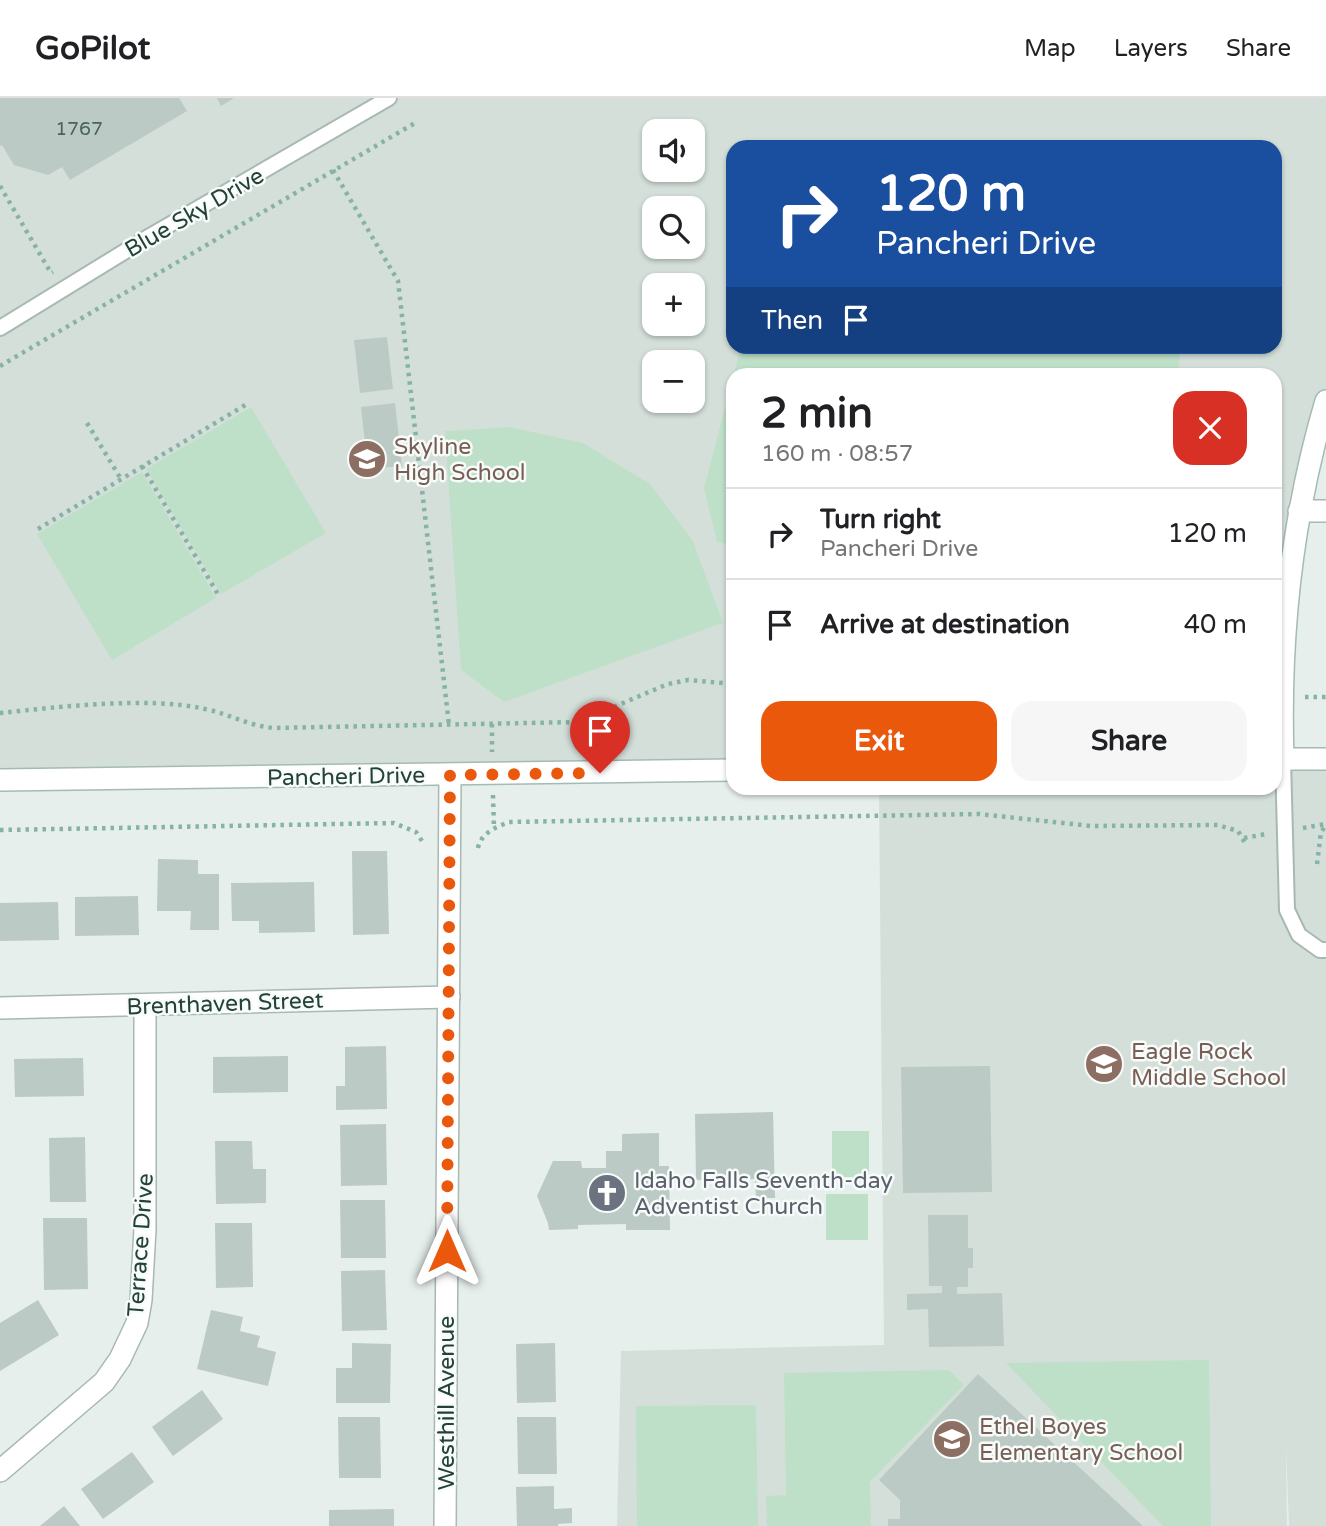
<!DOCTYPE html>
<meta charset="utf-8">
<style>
body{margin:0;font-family:"Varela Round",sans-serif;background:#f6f6f6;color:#202124;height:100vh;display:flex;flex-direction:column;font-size:26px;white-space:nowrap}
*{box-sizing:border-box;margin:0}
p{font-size:23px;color:#757577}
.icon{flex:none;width:38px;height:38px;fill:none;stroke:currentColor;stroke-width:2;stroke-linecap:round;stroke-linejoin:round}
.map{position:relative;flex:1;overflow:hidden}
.panel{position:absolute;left:726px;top:270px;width:556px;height:427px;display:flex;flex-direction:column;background:#fff;border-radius:21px;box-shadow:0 2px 5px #0004}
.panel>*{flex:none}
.guide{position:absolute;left:726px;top:42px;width:556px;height:214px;border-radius:21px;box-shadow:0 2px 5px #0004;background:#1a4fa0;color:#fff;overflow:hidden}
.controls{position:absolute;left:642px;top:21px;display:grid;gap:14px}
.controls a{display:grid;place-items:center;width:63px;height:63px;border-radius:14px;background:#fff;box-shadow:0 2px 5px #0004;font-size:35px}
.pin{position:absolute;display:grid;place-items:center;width:60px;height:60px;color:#fff;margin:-72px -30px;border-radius:50% 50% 50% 0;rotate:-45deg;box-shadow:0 0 7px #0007}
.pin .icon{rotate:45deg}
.me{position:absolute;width:77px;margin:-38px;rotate:0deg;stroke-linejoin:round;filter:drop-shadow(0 0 5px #0008)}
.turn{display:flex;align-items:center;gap:24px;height:147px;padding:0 35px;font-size:32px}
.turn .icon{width:91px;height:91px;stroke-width:2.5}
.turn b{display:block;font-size:49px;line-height:60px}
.then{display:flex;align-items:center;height:66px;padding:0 35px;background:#0003;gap:14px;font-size:26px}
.round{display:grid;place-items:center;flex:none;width:74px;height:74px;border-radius:21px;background:#f6f6f6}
.headline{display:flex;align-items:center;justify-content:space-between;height:119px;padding:0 35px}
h1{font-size:42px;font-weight:700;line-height:52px}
.primary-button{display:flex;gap:14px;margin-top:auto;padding:14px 35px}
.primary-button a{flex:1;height:80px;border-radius:21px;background:#ea580c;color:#fff;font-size:28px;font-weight:700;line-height:80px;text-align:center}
.primary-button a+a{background:#f6f6f6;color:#202124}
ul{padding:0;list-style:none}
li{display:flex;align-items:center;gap:21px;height:91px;padding:0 35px;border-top:2px solid #e0e0e0}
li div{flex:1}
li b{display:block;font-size:26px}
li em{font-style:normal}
header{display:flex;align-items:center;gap:42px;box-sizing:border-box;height:98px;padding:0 35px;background:#fff;border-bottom:2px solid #e0e0e0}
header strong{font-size:33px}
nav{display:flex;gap:38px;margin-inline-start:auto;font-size:24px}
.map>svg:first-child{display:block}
.built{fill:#d4dfda;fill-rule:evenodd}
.green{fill:#bfe0c8}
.building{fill:#bbcac4}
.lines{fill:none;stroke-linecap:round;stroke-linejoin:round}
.lane-casing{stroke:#a8b8b2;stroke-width:18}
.street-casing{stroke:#a8b8b2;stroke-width:24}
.secondary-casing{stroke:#a4bbb3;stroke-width:24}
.path{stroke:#86b3a5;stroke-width:4.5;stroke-dasharray:3.5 5;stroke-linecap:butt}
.lane{stroke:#fff;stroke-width:14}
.street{stroke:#fff;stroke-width:21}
.secondary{stroke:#fff;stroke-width:21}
.route{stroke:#ea580c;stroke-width:12;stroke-dasharray:0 21.6}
.labels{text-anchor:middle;stroke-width:5;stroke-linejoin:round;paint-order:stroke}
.number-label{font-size:19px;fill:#4a645c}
.street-label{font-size:23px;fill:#24423a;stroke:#f7fbf9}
.education-label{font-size:23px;fill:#785e54;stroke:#f7fbf9;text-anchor:start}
.worship-label{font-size:23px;fill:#5b616d;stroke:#f7fbf9;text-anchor:start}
</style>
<header>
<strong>GoPilot</strong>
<nav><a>Map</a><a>Layers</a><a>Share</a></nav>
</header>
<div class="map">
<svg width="1326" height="1428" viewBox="0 0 1326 1428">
<rect width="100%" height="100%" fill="#e6efeb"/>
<path class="built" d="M0 0H1326V309L1299 413 1283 662H1326V1428H1289L1286 1347 1287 1428H617L621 1253 884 1247 879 690H1276V276H733V672L0 683ZM654 33H693V72H654ZM733 49H1276V248H733ZM654 110H693V149H654ZM654 187H693V226H654ZM654 264H693V303H654Z"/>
<g class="green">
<path d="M741 249V248L1181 249 1177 276H734Z"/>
<path d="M733 280V448L717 444 704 390Z"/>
<path d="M251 309 326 435 221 496 146 371Z"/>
<path d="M509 329 583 345 650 386 693 443 723 525 504 604 461 572 445 333Z"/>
<path d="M142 374 216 500 112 562 37 436Z"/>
<rect x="832" y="1033" width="37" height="46"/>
<rect x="826" y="1096" width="42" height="46"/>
<path d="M1209 1262 1211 1428H1163L1006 1265Z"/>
<path d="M949 1272 964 1287 870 1384 871 1428H767L766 1398 786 1397 784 1275Z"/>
<path d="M756 1307 758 1428H637L636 1308Z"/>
</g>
<g class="building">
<path d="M0 0H179L187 13 70 82 62 69 48 77 14 67 2 47 0 48Z"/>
<path d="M217 0H234L221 8Z"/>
<path d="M387 239 393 291 360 295 354 242Z"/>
<path d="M395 305 402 368 368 371 361 309Z"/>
<path d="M352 753H387L389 836 353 837Z"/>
<path d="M158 761 198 762V776H219V832H190L191 813H157Z"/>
<path d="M314 784 315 834 259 835V823H232L231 785Z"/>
<path d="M138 798 139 837 75 838V799Z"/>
<path d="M58 804 59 842 0 843V805Z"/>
<path d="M386 948 387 1011 336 1012V988H345V949Z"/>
<path d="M288 958V994L213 995V959Z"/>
<path d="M83 960 84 998 15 999 14 961Z"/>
<path d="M990 968 992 1094 903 1095 901 969Z"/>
<path d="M773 1014 775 1100H756L755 1081 696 1082 695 1016Z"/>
<path d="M386 1026 387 1087 341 1088 340 1027Z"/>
<path d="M659 1035V1068H669L670 1132H626V1126L578 1127V1131L549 1132 548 1125 537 1098 553 1063H581L582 1070H606V1053H622V1036Z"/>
<path d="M85 1039 86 1104H50L49 1040Z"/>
<path d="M215 1043H252L253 1071H266V1105L216 1106Z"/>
<path d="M340 1102H385L386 1160H341Z"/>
<path d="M928 1117H968V1150H973V1170H968V1189H957V1196L1002 1195 1004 1248 929 1249 928 1211 907 1212V1196L942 1195V1188H929Z"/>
<path d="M43 1120H87L88 1191 44 1192Z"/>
<path d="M215 1125H252L253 1189 216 1190Z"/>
<path d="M385 1172 387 1232 342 1233 341 1173Z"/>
<path d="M38 1202 59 1237 0 1273V1225Z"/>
<path d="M211 1212 243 1219 240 1233 260 1238 257 1249 276 1254 268 1288 197 1271Z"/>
<path d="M352 1245 391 1246 390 1305H336V1270H352Z"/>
<path d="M555 1245 556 1304 517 1305 516 1246Z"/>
<path d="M978 1276 1143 1428H888V1421H900V1402L879 1382Z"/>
<path d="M202 1292 223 1321 173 1358 152 1329Z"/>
<path d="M338 1319H380L381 1380H339Z"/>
<path d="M517 1319H556L557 1376H518Z"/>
<path d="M132 1354 154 1384 103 1421 81 1391Z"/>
<path d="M554 1388V1411L572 1410V1425L558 1426V1428H517L516 1389Z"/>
<path d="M64 1408 80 1428H40Z"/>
<path d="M394 1411V1428H329V1412Z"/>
</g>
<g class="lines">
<defs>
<g id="lane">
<path d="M0 230 150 138 389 0"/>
<path d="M1283 661 1287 812 1299 837 1320 852H1326"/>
</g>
<g id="street">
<path d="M1299 413H1326"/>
<path d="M0 910 449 899"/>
<path d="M0 1373 104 1284 120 1261 137 1225 141 1202 145 1131V907"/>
<path d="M445 1428 450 677"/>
</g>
<g id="secondary">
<path d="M1276 661H1326"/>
<path d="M1283 661C1279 542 1292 418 1326 303"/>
<path d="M0 682 733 672"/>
</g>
</defs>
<use href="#lane" class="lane-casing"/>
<use href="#street" class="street-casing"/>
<use href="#secondary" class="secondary-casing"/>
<g class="path">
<path d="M333 72 398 183 449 627"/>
<path d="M0 88 51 175 53 174"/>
<path d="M0 268 415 25"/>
<path d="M87 325 121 381"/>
<path d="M142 368 219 498"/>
<path d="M38 431 247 306"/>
<path d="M1305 599H1326"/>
<path d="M0 615C59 609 149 598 205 611 230 616 246 627 273 630L578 624 668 586 688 582 733 586"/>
<path d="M492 626V654"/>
<path d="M493 697 494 731"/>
<path d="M1303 730 1326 726"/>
<path d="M0 732 394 725 416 734 424 746"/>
<path d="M1244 740 1266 736"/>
<path d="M478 750C481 735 496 729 509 724L979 716 1091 728 1218 727 1238 733 1247 748"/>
<path d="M1317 766 1321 734 1326 727"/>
</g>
<use href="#lane" class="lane"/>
<use href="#street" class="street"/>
<use href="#secondary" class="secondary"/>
</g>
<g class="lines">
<path class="route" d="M447 1153 450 677 600 675"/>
</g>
<defs>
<symbol id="school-disc" viewBox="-11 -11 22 22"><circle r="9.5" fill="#8d6e63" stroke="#f7fbf9"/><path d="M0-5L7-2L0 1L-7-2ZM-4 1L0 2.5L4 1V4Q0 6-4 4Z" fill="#fff"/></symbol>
<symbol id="church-disc" viewBox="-11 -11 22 22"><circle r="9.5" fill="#6b7280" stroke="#f7fbf9"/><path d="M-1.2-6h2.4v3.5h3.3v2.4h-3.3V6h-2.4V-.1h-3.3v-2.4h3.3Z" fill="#fff"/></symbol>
</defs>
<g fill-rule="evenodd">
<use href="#school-disc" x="345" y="339" width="44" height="44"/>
<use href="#school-disc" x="1082" y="944" width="44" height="44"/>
<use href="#church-disc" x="585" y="1073" width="44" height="44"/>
<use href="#school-disc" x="930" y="1319" width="44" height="44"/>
</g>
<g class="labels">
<g class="number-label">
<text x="79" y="37">1767</text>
</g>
<g class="street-label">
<text transform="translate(194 114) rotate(-30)" y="8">Blue Sky Drive</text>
<text transform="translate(346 678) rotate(-1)" y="8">Pancheri Drive</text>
<text transform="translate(225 905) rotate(-2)" y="8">Brenthaven Street</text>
<text transform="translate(140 1147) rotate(-86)" y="8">Terrace Drive</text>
<text transform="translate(446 1305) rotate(-90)" y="8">Westhill Avenue</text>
</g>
<g class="education-label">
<text x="394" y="356">Skyline<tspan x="394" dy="26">High School</tspan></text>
<text x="1131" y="961">Eagle Rock<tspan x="1131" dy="26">Middle School</tspan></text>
<text x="979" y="1336">Ethel Boyes<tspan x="979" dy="26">Elementary School</tspan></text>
</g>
<g class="worship-label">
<text x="634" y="1090">Idaho Falls Seventh-day<tspan x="634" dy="26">Adventist Church</tspan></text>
</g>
</g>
</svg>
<div class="controls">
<a><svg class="icon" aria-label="sound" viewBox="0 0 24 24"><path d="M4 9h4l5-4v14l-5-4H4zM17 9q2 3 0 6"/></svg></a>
<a><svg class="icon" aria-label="search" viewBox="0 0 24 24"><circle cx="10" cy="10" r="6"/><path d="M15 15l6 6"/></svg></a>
<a>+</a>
<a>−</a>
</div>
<div class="pin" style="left:600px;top:675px;background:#d93025"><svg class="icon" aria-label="arrive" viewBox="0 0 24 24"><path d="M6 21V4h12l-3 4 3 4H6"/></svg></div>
<svg class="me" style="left:447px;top:1153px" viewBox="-20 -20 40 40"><path d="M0-17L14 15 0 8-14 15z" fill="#ea580c" stroke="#fff" stroke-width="4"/></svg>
<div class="guide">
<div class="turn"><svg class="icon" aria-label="right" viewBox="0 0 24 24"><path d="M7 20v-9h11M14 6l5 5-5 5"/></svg><div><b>120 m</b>Pancheri Drive</div></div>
<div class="then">Then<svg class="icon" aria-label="arrive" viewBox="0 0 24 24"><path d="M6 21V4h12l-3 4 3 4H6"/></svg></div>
</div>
<section class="panel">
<div class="headline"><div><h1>2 min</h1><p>160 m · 08:57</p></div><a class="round" style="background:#d93025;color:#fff"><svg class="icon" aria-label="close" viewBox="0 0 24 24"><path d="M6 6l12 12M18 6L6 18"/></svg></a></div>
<ul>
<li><svg class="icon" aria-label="right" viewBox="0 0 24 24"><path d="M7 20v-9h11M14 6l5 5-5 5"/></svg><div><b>Turn right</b><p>Pancheri Drive</p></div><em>120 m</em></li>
<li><svg class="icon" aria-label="arrive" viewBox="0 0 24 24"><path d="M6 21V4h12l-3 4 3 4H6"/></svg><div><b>Arrive at destination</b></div><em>40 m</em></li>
</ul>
<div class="primary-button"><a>Exit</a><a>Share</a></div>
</section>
</div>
